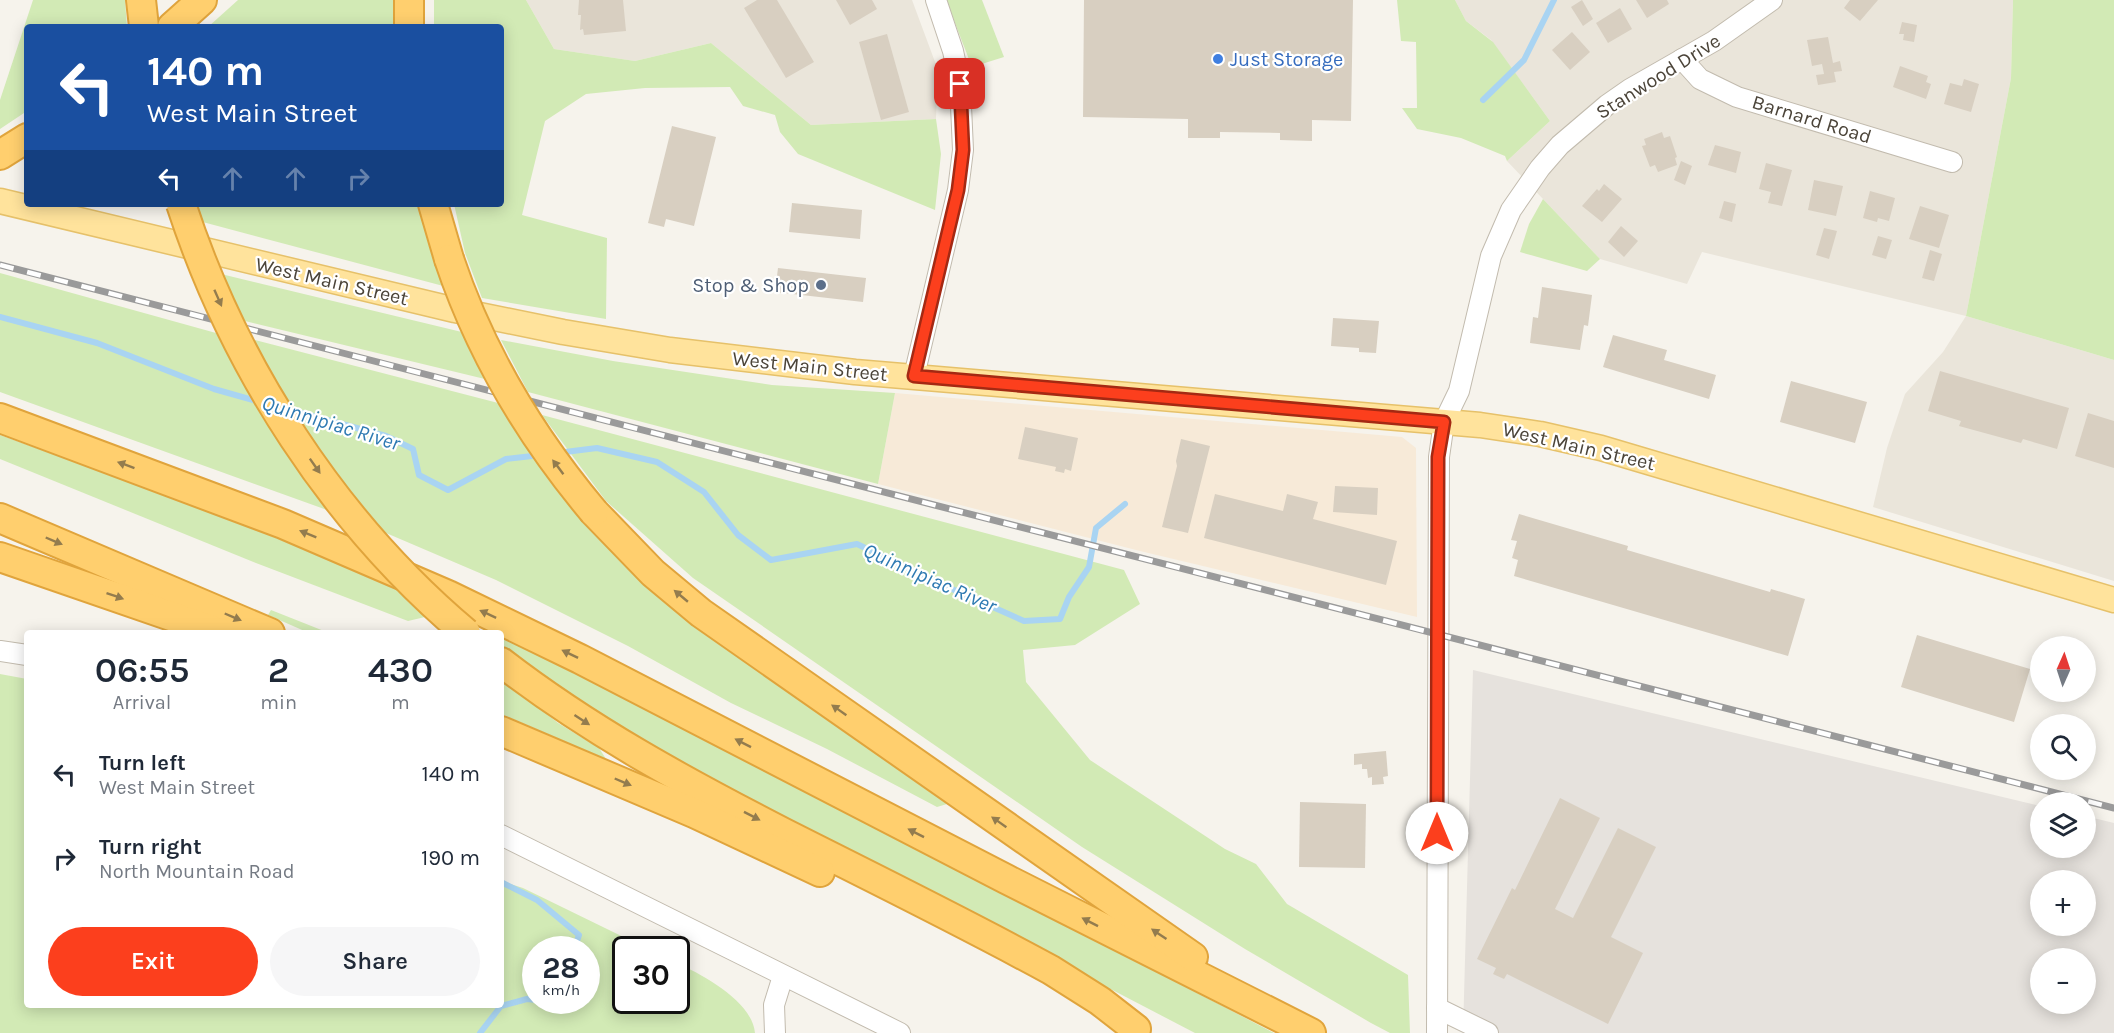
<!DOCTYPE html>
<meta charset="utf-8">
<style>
body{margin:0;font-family:Karla,sans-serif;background:#f6f6f7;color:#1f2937;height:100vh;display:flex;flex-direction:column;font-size:22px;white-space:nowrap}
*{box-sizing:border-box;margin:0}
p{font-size:20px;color:#747a83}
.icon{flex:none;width:33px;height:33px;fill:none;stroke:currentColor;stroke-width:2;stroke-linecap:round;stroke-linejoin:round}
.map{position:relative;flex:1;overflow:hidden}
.side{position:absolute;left:24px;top:630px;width:480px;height:378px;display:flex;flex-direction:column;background:#fff;border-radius:6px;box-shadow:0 3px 15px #0003}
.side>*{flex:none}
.hud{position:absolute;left:24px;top:24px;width:480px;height:183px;border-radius:6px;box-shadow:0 3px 15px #0003;background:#1a4fa0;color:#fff;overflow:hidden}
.needle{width:39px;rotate:3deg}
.tools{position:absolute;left:2030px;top:636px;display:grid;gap:12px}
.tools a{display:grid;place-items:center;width:66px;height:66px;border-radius:50%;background:#fff;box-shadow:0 3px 15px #0003;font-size:30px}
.speed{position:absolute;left:522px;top:936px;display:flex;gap:12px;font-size:30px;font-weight:700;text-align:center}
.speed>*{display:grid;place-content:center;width:78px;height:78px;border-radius:50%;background:#fff;box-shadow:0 3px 15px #0003;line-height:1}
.speed small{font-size:15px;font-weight:400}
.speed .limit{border:3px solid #111;border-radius:9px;background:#fff;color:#111}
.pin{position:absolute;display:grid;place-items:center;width:51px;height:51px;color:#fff;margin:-26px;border-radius:12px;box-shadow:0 3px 9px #0006}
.me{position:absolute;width:66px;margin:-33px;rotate:0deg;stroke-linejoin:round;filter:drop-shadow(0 0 4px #0008)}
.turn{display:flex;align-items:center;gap:21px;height:126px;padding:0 24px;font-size:27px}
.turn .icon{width:78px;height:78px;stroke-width:2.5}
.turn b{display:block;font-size:42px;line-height:51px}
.lanes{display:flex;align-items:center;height:57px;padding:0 24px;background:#0003;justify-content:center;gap:30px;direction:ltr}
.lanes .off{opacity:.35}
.eta{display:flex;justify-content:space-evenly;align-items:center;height:102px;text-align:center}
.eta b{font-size:36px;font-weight:600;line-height:42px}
.action{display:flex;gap:12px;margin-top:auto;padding:12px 24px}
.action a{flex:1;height:69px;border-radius:36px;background:#fc3f1d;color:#fff;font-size:24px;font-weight:600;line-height:69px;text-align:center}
.action a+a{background:#f6f6f7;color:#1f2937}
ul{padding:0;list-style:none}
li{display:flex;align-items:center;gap:18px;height:84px;padding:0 24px}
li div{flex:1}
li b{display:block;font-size:22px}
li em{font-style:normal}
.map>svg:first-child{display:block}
.residential{fill:#eae5da}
.commercial{fill:#f7ead8}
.industrial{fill:#e6e2dd;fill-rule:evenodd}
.green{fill:#d2eab5;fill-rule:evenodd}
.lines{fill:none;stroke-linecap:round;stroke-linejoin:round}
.stream{stroke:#a9d4f2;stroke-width:6}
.building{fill:#d8cfc1}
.minor-casing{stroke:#c2bbae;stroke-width:22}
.major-casing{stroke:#e6c16a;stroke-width:27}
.highway-casing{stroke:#e0a43c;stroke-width:32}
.minor{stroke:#fff;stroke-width:20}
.major{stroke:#ffe39c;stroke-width:24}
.highway{stroke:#ffcf6e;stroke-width:28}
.rail-casing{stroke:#9a9a9a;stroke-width:7}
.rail{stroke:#fff;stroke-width:4.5;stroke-dasharray:14;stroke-linecap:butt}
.highway-bridge-casing{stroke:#e0a43c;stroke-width:32;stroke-linecap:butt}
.highway-bridge{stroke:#ffcf6e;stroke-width:28}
.oneway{fill:#937c4e}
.route-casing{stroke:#a42913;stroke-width:15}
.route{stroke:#fc3f1d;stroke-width:10}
.shop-dot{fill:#3f7fe0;stroke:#fff;stroke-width:2}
.service-dot{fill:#5c6f8a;stroke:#fff;stroke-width:2}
.labels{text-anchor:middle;stroke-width:4.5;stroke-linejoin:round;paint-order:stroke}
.shop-label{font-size:20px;fill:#366cbe;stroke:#fff;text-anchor:start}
.street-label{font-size:20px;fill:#4b4439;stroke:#fff}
.service-label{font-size:20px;fill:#4e5e75;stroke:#fff;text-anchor:end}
.water-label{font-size:21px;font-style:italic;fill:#2e7ab2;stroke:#fff}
</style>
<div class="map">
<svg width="2114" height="1033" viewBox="0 0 2114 1033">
<rect width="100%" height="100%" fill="#f6f3ec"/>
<g class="residential">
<path d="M526 0H912L938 70 936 119 811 125 711 43 635 61 554 49Z"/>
<path d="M1455 0H2013L2011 78 1966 316 2114 360V581L1873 507 1887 448 1905 394 1943 352 1966 316 1702 252 1687 284 1600 259 1507 161 1550 121 1491 40 1466 21Z"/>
</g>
<path class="commercial" d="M895 393 1402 437 1416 448 1417 617 1140 551 878 484Z"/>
<path class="industrial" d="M1473 670 2040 806V848H2085V816L2114 823V1033H1463ZM2040 880H2085V926H2040ZM2040 958H2085V1004H2040Z"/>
<g class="green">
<path d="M33 0H125L127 27H27V111L0 129V100Z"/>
<path d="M238 0H399V27H208Z"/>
<path d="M434 0H526L554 49 635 61 711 43 811 125 936 119 941 154 935 210 798 154 780 132 775 115 743 106 730 87 645 88 586 94 545 121 522 215 607 238 606 319 482 298 465 253 454 204H501V27H434Z"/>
<path d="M946 0H982L1004 57 972 67Z"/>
<path d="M1397 0H1455L1466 21 1493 42 1550 121 1507 161 1505 156 1461 138 1417 129 1402 108H1417L1416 42 1401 41Z"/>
<path d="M2013 0H2114V360L1966 316 2011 78Z"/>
<path d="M1543 199 1600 259 1587 271 1520 252 1529 224Z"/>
<path d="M194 204H422L447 287 199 221Z"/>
<path d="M0 273 216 333 269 427 327 510 0 392Z"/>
<path d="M221 274 466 333 489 380 241 320Z"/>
<path d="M251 339 502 404 538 459 921 778 947 804 937 807 827 749 731 703 628 646 496 580 379 530 329 467 271 377Z"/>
<path d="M501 340 613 361 772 385 895 393 878 484 528 392Z"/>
<path d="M542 415 1124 570 1140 604 1075 645 1023 650 1026 682 1090 760 1225 849 1256 864 1287 904 1408 975 1410 1033H1390L1371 1023 1245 949 1082 847 693 578 606 501Z"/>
<path d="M0 435 183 501 390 583 425 617 408 621 251 561 0 459Z"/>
<path d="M271 610 329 633H309L268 615Z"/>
<path d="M501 635 600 680 1274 1033H1195L707 779 568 696 501 647Z"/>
<path d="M0 674 27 679V1005H501V881L523 888 648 949 626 950V1000H676L677 963C703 975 752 1001 755 1033H0ZM536 950H586V1000H536Z"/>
<path d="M501 677 558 723 599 748 606 759 501 714Z"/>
</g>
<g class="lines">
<g class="stream">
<path d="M1483 100 1524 60 1554 0"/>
<path d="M0 317 97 343 214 389 260 402"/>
<path d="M287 409 386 436 413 449 419 475 448 490 506 459 541 455"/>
<path d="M557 453 597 448 657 462 704 492 738 535 771 560 857 544 943 585 1024 621 1060 619 1069 597 1089 567 1096 528 1125 504"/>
<path d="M501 882 537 900 579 935 574 950"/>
<path d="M480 1033 501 1006 527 999 536 1000"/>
</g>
</g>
<g class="building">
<path d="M579 0H623L626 31 584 35 583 29 580 30 581 15H578Z"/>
<path d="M757 0H777L814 62 786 78 744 8Z"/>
<path d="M836 0H872L877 9 850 25Z"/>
<path d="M1084 0H1353L1351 121 1312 120V141L1280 140V133L1220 132V138H1188V119L1083 117Z"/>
<path d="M1582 0 1593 19 1583 26 1571 7Z"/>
<path d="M1636 0H1667L1669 4 1647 18Z"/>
<path d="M1850 0H1878L1860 21 1844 8Z"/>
<path d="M1620 8 1632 29 1608 43 1596 23Z"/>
<path d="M1902 22 1917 25 1914 42 1903 40 1904 34H1899Z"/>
<path d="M1572 32 1590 52 1570 70 1552 50Z"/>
<path d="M887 34 909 112 881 120 859 42Z"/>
<path d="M1828 37 1833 63 1840 61 1842 71 1834 72 1836 82 1818 85 1816 75 1824 74 1822 64 1812 66 1807 40Z"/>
<path d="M1900 66 1928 76 1926 82 1931 84 1926 99 1893 87Z"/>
<path d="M1964 79 1979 84 1971 112 1944 104 1950 83 1962 86Z"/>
<path d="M672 126 716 137 694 226 666 219 664 227 648 223Z"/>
<path d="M1662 132 1664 138 1670 136 1677 157 1675 158 1677 165 1658 172 1655 165 1650 167 1642 146 1646 145 1644 139Z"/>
<path d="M1715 145 1741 152 1736 173 1708 165Z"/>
<path d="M1681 161 1692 166 1685 185 1674 180Z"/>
<path d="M1766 163 1792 170 1782 206 1768 203 1771 192 1759 189Z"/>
<path d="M1814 180 1843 186 1836 216 1808 210Z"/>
<path d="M1604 184 1622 199 1602 222 1582 206 1597 189 1599 191Z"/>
<path d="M1870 191 1895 198 1889 221 1878 218 1877 222 1863 218Z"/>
<path d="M1724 201 1736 204 1732 222 1719 218Z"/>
<path d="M792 203 862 210 860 239 789 232Z"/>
<path d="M1920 206 1949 215 1939 248 1909 239Z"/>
<path d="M1621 226 1638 241 1624 257 1608 242Z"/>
<path d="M1824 228 1837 231 1829 259 1816 255Z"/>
<path d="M1878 236 1892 240 1886 259 1872 255Z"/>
<path d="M1930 250 1942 254 1934 281 1922 278Z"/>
<path d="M778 268 866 278 863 302 775 292Z"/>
<path d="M1542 287 1592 295 1588 326 1584 325 1580 350 1530 343 1533 317 1538 318Z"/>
<path d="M1333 318 1379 321 1376 353 1359 352V348L1331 346Z"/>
<path d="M1613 335 1667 350 1664 360 1716 375 1709 399 1603 367Z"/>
<path d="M1940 371 2069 408 2057 449 2023 439 2021 443 1959 426 1961 421 1928 411Z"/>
<path d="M1791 381 1867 402 1855 443 1780 422Z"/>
<path d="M2088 413 2114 421V468L2075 456Z"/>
<path d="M1025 427 1078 438 1071 471 1065 469 1064 473 1055 471 1056 467 1018 459Z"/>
<path d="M1181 439 1210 446 1188 533 1162 527 1177 466 1176 461Z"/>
<path d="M1335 486 1378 488 1377 515 1333 512Z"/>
<path d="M1215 494 1283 511 1287 494 1318 502 1313 519 1397 541 1386 585 1204 538Z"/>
<path d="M1519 514 1628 546 1627 550 1770 592 1771 589 1805 599 1788 656 1514 576 1518 560 1512 558 1517 541 1511 540Z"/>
<path d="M1917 635 2030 669 2014 722 1901 687Z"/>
<path d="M1386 751 1388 776 1383 777 1384 784 1372 785V777L1368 778 1367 769H1362V764L1354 765V754Z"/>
<path d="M1560 798 1600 818 1555 909 1573 918 1618 828 1656 847 1611 937 1643 953 1608 1024 1507 974 1504 979 1493 974 1496 968 1477 959 1512 888 1515 890Z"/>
<path d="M1300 802 1366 804 1365 868 1299 867Z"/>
</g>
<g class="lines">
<defs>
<g id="minor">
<path d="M1682 59 1700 79 1737 97 1952 162"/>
<path d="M914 376 958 190 963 150 960 84 953 51 936 0"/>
<path d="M0 651 27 655"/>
<path d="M501 835 900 1033"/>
<path d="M1437 1008 1488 1033"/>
<path d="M775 1033 774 1005 783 976"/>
<path d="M1437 1033 1439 457 1444 422 1459 391 1491 256 1511 210 1540 168 1560 145 1607 105 1630 89 1714 41 1772 0"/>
</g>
<path id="major" d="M0 201 455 310 563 332 670 350 855 372 1480 425 1540 434 1601 448 2114 600"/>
<g id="highway">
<path d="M141 0 144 27"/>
<path d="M409 0V27"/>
<path d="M172 27 202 0"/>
<path d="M0 155 27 138"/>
<path d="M433 204 449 259"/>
<path d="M0 418 283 524 448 595 580 659 1006 879 1311 1033"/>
<path d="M594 512 653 573 701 613 1193 957"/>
<path d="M0 518 270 633"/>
<path d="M0 557 220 633"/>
<path d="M501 662C589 730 685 782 784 833 873 878 963 922 1051 970L1100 1001 1136 1029"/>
<path d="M501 731 694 813 820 872"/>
</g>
</defs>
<use href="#minor" class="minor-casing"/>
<use href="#major" class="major-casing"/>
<use href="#highway" class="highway-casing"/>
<use href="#minor" class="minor"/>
<use href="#major" class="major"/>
<use href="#highway" class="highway"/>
<defs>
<path id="rail" d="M0 265 2114 808"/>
</defs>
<use href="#rail" class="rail-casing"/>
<use href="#rail" class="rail"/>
<defs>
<g id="highway-bridge">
<path d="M181 204C234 367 334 522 466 633"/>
<path d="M449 259C480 352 531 437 594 512"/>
</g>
</defs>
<use href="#highway-bridge" class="highway-bridge-casing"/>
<use href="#highway-bridge" class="highway-bridge"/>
</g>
<defs><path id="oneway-solid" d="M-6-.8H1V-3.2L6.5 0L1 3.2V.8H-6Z" transform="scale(1.5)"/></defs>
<g class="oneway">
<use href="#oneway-solid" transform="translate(218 298) rotate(66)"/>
<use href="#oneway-solid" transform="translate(126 465) rotate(-160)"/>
<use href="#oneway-solid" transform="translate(315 466) rotate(55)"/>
<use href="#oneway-solid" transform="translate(558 467) rotate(-127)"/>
<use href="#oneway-solid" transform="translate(308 534) rotate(-158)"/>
<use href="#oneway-solid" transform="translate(54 541) rotate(23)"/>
<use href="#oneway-solid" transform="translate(115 596) rotate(19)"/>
<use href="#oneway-solid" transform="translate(681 596) rotate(-140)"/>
<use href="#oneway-solid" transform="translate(488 614) rotate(-155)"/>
<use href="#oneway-solid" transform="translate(233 617) rotate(23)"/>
<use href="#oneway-solid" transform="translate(570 654) rotate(-154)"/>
<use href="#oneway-solid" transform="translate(839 710) rotate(-145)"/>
<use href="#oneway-solid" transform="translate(582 720) rotate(33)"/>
<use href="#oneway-solid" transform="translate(743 743) rotate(-153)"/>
<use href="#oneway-solid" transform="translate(623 782) rotate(23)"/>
<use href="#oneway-solid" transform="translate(752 816) rotate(27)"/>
<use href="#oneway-solid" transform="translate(999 822) rotate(-145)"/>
<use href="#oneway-solid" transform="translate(916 833) rotate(-153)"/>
<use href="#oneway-solid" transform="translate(1090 922) rotate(-153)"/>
<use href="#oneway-solid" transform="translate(1159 934) rotate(-146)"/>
</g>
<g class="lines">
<defs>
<path id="route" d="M960 84 963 150 958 190 914 376 1444 422 1438 457 1437 833"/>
</defs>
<use href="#route" class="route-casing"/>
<use href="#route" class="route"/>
</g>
<circle class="shop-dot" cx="1218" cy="59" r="6"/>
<circle class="service-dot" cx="821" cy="285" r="6"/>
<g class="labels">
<g class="shop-label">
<text x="1230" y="66">Just Storage</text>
</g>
<g class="street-label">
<text transform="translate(1658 76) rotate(-32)" y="7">Stanwood Drive</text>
<text transform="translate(1812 119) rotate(17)" y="7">Barnard Road</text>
<text transform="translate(332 281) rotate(13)" y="7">West Main Street</text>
<text transform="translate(810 366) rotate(6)" y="7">West Main Street</text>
<text transform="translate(1579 446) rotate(13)" y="7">West Main Street</text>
</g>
<g class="service-label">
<text x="809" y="292">Stop &amp; Shop</text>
</g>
<g class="water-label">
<text transform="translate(331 423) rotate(17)" y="7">Quinnipiac River</text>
<text transform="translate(930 578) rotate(24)" y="7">Quinnipiac River</text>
</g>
</g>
</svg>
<div class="tools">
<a><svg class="needle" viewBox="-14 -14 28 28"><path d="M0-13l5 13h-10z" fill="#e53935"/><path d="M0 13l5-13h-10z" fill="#747a83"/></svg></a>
<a><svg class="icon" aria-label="search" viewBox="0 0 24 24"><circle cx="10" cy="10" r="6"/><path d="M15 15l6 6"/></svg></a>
<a><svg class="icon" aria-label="layers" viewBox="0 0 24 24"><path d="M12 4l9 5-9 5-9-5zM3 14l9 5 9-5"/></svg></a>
<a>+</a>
<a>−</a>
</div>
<div class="speed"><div>28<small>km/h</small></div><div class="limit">30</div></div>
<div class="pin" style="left:960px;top:84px;background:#d93025"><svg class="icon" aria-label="arrive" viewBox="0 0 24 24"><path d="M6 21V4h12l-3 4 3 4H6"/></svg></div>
<svg class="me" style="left:1437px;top:833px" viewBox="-20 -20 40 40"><circle r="19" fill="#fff"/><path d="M0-13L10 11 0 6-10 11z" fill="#fc3f1d"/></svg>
<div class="hud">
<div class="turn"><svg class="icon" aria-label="left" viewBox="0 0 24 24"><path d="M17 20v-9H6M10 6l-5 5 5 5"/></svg><div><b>140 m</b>West Main Street</div></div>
<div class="lanes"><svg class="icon" aria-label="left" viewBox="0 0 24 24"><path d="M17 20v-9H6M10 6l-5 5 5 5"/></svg><svg class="icon off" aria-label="ahead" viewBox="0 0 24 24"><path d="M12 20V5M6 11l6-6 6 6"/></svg><svg class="icon off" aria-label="ahead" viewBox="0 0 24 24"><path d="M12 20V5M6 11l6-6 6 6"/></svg><svg class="icon off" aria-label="right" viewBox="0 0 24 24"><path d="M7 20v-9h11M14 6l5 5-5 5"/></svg></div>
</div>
<section class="side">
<div class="eta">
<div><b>06:55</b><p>Arrival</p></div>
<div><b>2</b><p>min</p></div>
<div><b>430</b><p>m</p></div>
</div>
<ul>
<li><svg class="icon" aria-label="left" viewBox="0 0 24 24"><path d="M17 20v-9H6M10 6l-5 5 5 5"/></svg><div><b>Turn left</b><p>West Main Street</p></div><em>140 m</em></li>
<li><svg class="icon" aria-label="right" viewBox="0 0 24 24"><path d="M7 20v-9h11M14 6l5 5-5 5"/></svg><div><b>Turn right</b><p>North Mountain Road</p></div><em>190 m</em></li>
</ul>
<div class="action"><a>Exit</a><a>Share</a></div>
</section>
</div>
